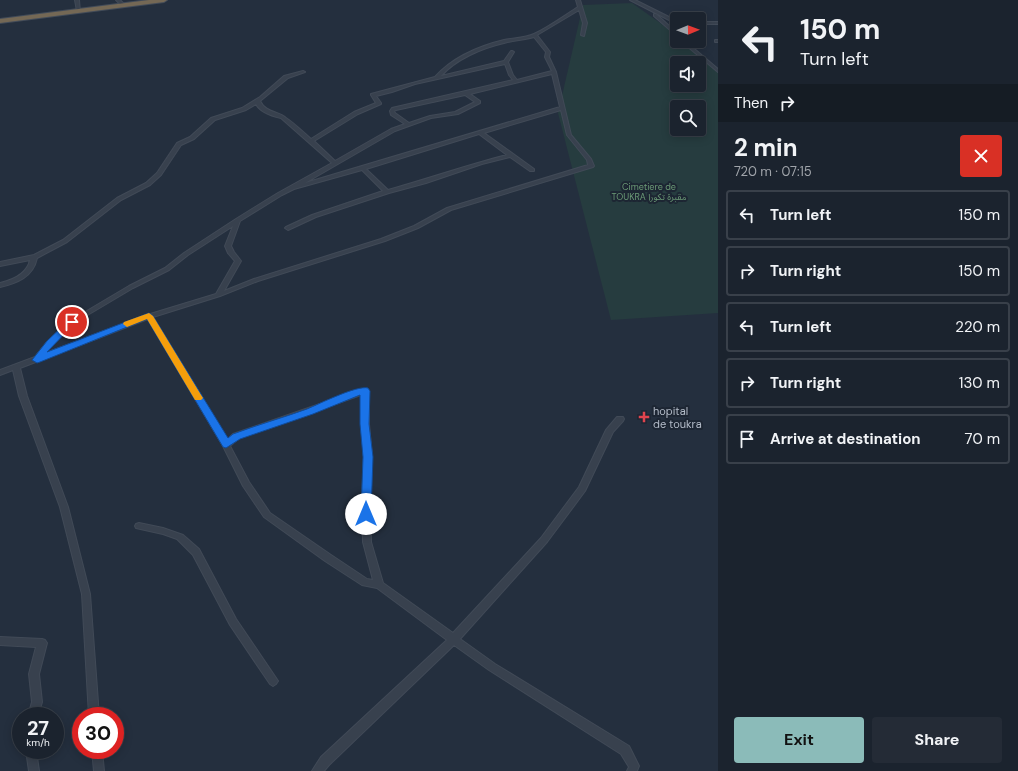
<!DOCTYPE html>
<meta charset="utf-8">
<style>
body{margin:0;font-family:"DM Sans","Noto Sans Arabic",sans-serif;background:#242b36;color:#f1f3f6;height:100vh;display:flex;flex-direction:column;font-size:15px;white-space:nowrap}
*{box-sizing:border-box;margin:0}
p{font-size:13px;color:#a0a4aa}
.icon{flex:none;width:22px;height:22px;fill:none;stroke:currentColor;stroke-width:2;stroke-linecap:round;stroke-linejoin:round}
.map{position:relative;flex:1;overflow:hidden}
.sheet{display:flex;flex-direction:column;background:#1b232e;width:300px}
.sheet>*{flex:none}
.guide{background:#1b232e;color:#f1f3f6;overflow:hidden}
.needle{width:26px;rotate:89deg}
.fabs{position:absolute;left:670px;top:12px;display:grid;gap:8px}
.fabs a{display:grid;place-items:center;width:36px;height:36px;border-radius:4px;background:#1b232e;box-shadow:0 2px 10px #0003,0 0 0 1px #39404a;font-size:20px}
.speed{position:absolute;left:12px;top:707px;display:flex;gap:8px;font-size:20px;font-weight:700;text-align:center}
.speed>*{display:grid;place-content:center;width:52px;height:52px;border-radius:50%;background:#1b232e;box-shadow:0 2px 10px #0003,0 0 0 1px #39404a;line-height:1}
.speed small{font-size:10px;font-weight:400}
.speed .limit{border:6px solid #d22;background:#fff;color:#111}
.pin{position:absolute;display:grid;place-items:center;width:34px;height:34px;color:#fff;margin:-17px;border:2px solid #fff;border-radius:50%;box-shadow:0 1px 4px #0007}
.me{position:absolute;width:44px;margin:-22px;rotate:0deg;stroke-linejoin:round;filter:drop-shadow(0 0 3px #0008)}
.turn{display:flex;align-items:center;gap:14px;height:84px;padding:0 16px;font-size:18px}
.turn .icon{width:52px;height:52px;stroke-width:2.5}
.turn b{display:block;font-size:28px;line-height:34px}
.then{display:flex;align-items:center;height:38px;padding:0 16px;background:#0003;gap:8px;font-size:15px}
.round{display:grid;place-items:center;flex:none;width:42px;height:42px;border-radius:4px;background:#242b36}
.summary{display:flex;align-items:center;justify-content:space-between;height:68px;padding:0 16px}
h1{font-size:24px;font-weight:700;line-height:30px}
.primary-button{display:flex;gap:8px;margin-top:auto;padding:8px 16px}
.primary-button a{flex:1;height:46px;border-radius:4px;background:#8bbbb9;color:#111;font-size:16px;font-weight:700;line-height:46px;text-align:center}
.primary-button a+a{background:#242b36;color:#f1f3f6}
ul{padding:0;list-style:none}
li{display:flex;align-items:center;gap:12px;height:50px;margin:0 8px 6px;padding:0 8px;border:2px solid #39404a;border-radius:4px}
li div{flex:1}
li b{display:block;font-size:15px}
li em{font-style:normal}
main{display:flex;flex:1;min-height:0}
.map>svg:first-child{display:block}
.green{fill:#263c3f;fill-rule:evenodd}
.lines{fill:none;stroke-linecap:round;stroke-linejoin:round}
.street-casing{stroke:#414a57;stroke-width:2}
.highway-casing{stroke:#434c59;stroke-width:2}
.street{fill:#38414e;fill-rule:evenodd}
.highway{fill:#746855;fill-rule:evenodd}
.route{fill:#1a73e8;stroke:#114b97}
.slow{fill:#f59e0b}
.health-dot{fill:#e0444e;stroke:#1d2633;stroke-width:1.5}
.labels{text-anchor:middle;stroke-width:4;stroke-linejoin:round;paint-order:stroke}
.far-park-label{font-size:9px;fill:#6b9a76;stroke:#1d2633}
.poi-label{font-size:11px;fill:#b4bcc9;stroke:#1d2633;text-anchor:start}
</style>
<main>
<div class="map">
<svg width="718" height="771" viewBox="0 0 718 771">
<rect width="100%" height="100%" fill="#242f3e"/>
<path class="green" d="M632 3 677 35V41H686L718 72V313L611 320 558 113 583 5ZM677 63H699V85H677ZM677 107H699V129H677Z"/>
<g class="lines">
<defs>
<g id="street">
<path d="M75 0H79L80 12 77 11Z"/>
<path d="M116 0H120L125 5 122 6Z"/>
<path d="M576 0H580L587 23 584 36 581 35 583 23 579 10 537 35 550 52 549 57 556 72 571 135 591 159 594 166 593 167 451 210 418 228 385 241 258 281 220 296 153 317 227 440 233 434 363 389H367L369 391V424L372 457 370 499 371 542 383 583 453 633 541 538 579 487 606 430 617 417H623L624 419 623 421 613 432 585 491 547 542 460 639 495 664 629 746 639 766 637 771H627L629 767 621 754 489 670 454 645 329 765 324 771H312L321 757 447 640 377 588 362 585 325 561 264 517 243 486 223 446 148 319 20 368 27 396 68 507 90 594 99 716H89L82 594 60 507 19 396 13 370 0 375V370L35 357 48 341 70 321 129 286 165 268 184 253 236 219 278 193 332 163 281 118C272 116 260 112 256 104L246 110 215 120 194 139 181 145 161 175 150 185 121 200 67 242 37 258C33 277 17 283 0 287V283C13 280 27 274 30 260L0 266V262L34 255 63 240 117 198 146 183 157 173 177 143 190 137 211 118 242 108 260 97 284 76 303 71 305 72 288 78 260 101C266 113 278 111 286 118 295 124 303 132 311 139L354 112 376 103 371 95V94L435 77C452 58 479 46 504 40 514 38 525 38 534 34 549 27 564 16 578 7ZM534 37 546 52 545 57 552 71 517 80 513 75 508 62 514 52 512 51H511L504 61 441 76C456 59 482 48 504 43 514 40 524 40 534 37ZM505 64 509 75 513 80 392 108 390 111 391 115 405 124 391 129 335 161 314 141 358 114 381 104V103L376 96 392 92 415 84ZM552 74 560 107 305 183 395 131 431 118 458 114 480 103V101L470 94ZM465 95 475 102 455 112 430 116 409 123 395 113 394 111 396 110ZM561 110 567 135 587 160 588 165 447 208 414 226 381 239 254 279 224 291 241 261 234 252 231 246 240 221 282 195 294 189 362 170 383 191 312 215 286 227 285 228 288 230 316 217 389 193 426 183 482 164 510 157 530 171H534V169L484 133ZM479 134 507 155C467 165 428 179 388 190L366 169ZM233 226 225 246 228 253 235 261 216 294 147 315 46 353 52 345 74 323 133 288 169 270 188 255ZM361 395V424L364 457 362 499 363 542 373 580 367 579 331 555 270 513 249 482 230 446 239 438Z"/>
<path d="M630 0H635L677 21V24Z"/>
<path d="M654 14H656L677 33V36L654 16Z"/>
<rect x="699" y="22" width="19" height="2"/>
<rect x="715" y="40" width="3" height="2"/>
<path d="M681 41H685L718 69V72Z"/>
<path d="M139 523 163 528 183 535 199 549 236 619 276 678 278 681 276 684 273 686 270 684 230 625 193 555 177 539 163 534 136 528 135 526 136 524Z"/>
<path d="M0 637 42 639 45 640 47 643 39 674 42 702 38 716H28L32 702 29 674 36 647 0 645Z"/>
<path d="M26 750H36L39 771H29Z"/>
<path d="M92 750H102L104 771H94Z"/>
</g>
<path id="highway" d="M149 0H167L164 2 0 23V19Z"/>
</defs>
<use href="#street" class="street-casing"/>
<use href="#highway" class="highway-casing"/>
<use href="#street" class="street"/>
<use href="#highway" class="highway"/>
</g>
<path class="route" d="M149 313 153 316 228 438 233 434C257 425 282 418 307 409 319 404 357 385 368 388L370 391 369 424 373 457 371 514 370 517 366 518 362 517 361 514 363 457 360 424V395L313 414 240 439 226 448 223 447 147 319 40 362 37 363 32 360 47 341 69 320 72 319 76 322 47 352Z"/>
<path class="slow" d="M149 313 153 316 201 395 203 398 201 400H195L147 319 127 327 123 324 124 322Z"/>
<path class="health-dot" d="M642 411h4v4h4v4h-4v4h-4v-4h-4v-4h4z"/>
<g class="labels">
<g class="far-park-label">
<text x="649" y="190">Cimetiere de<tspan x="649" dy="10">TOUKRA مقبرة تكورا</tspan></text>
</g>
<g class="poi-label">
<text x="653" y="415">hopital<tspan x="653" dy="13">de toukra</tspan></text>
</g>
</g>
</svg>
<div class="fabs">
<a><svg class="needle" viewBox="-14 -14 28 28"><path d="M0-13l5 13h-10z" fill="#e53935"/><path d="M0 13l5-13h-10z" fill="#a0a4aa"/></svg></a>
<a><svg class="icon" aria-label="sound" viewBox="0 0 24 24"><path d="M4 9h4l5-4v14l-5-4H4zM17 9q2 3 0 6"/></svg></a>
<a><svg class="icon" aria-label="search" viewBox="0 0 24 24"><circle cx="10" cy="10" r="6"/><path d="M15 15l6 6"/></svg></a>
</div>
<div class="speed"><div>27<small>km/h</small></div><div class="limit">30</div></div>
<div class="pin" style="left:72px;top:322px;background:#d93025"><svg class="icon" aria-label="arrive" viewBox="0 0 24 24"><path d="M6 21V4h12l-3 4 3 4H6"/></svg></div>
<svg class="me" style="left:366px;top:514px" viewBox="-20 -20 40 40"><circle r="19" fill="#fff"/><path d="M0-13L10 11 0 6-10 11z" fill="#1a73e8"/></svg>
</div>
<section class="sheet">
<div class="guide">
<div class="turn"><svg class="icon" aria-label="left" viewBox="0 0 24 24"><path d="M17 20v-9H6M10 6l-5 5 5 5"/></svg><div><b>150 m</b>Turn left</div></div>
<div class="then">Then<svg class="icon" aria-label="right" viewBox="0 0 24 24"><path d="M7 20v-9h11M14 6l5 5-5 5"/></svg></div>
</div>
<div class="summary"><div><h1>2 min</h1><p>720 m · 07:15</p></div><a class="round" style="background:#d93025;color:#fff"><svg class="icon" aria-label="close" viewBox="0 0 24 24"><path d="M6 6l12 12M18 6L6 18"/></svg></a></div>
<ul>
<li><svg class="icon" aria-label="left" viewBox="0 0 24 24"><path d="M17 20v-9H6M10 6l-5 5 5 5"/></svg><div><b>Turn left</b></div><em>150 m</em></li>
<li><svg class="icon" aria-label="right" viewBox="0 0 24 24"><path d="M7 20v-9h11M14 6l5 5-5 5"/></svg><div><b>Turn right</b></div><em>150 m</em></li>
<li><svg class="icon" aria-label="left" viewBox="0 0 24 24"><path d="M17 20v-9H6M10 6l-5 5 5 5"/></svg><div><b>Turn left</b></div><em>220 m</em></li>
<li><svg class="icon" aria-label="right" viewBox="0 0 24 24"><path d="M7 20v-9h11M14 6l5 5-5 5"/></svg><div><b>Turn right</b></div><em>130 m</em></li>
<li><svg class="icon" aria-label="arrive" viewBox="0 0 24 24"><path d="M6 21V4h12l-3 4 3 4H6"/></svg><div><b>Arrive at destination</b></div><em>70 m</em></li>
</ul>
<div class="primary-button"><a>Exit</a><a>Share</a></div>
</section>
</main>
